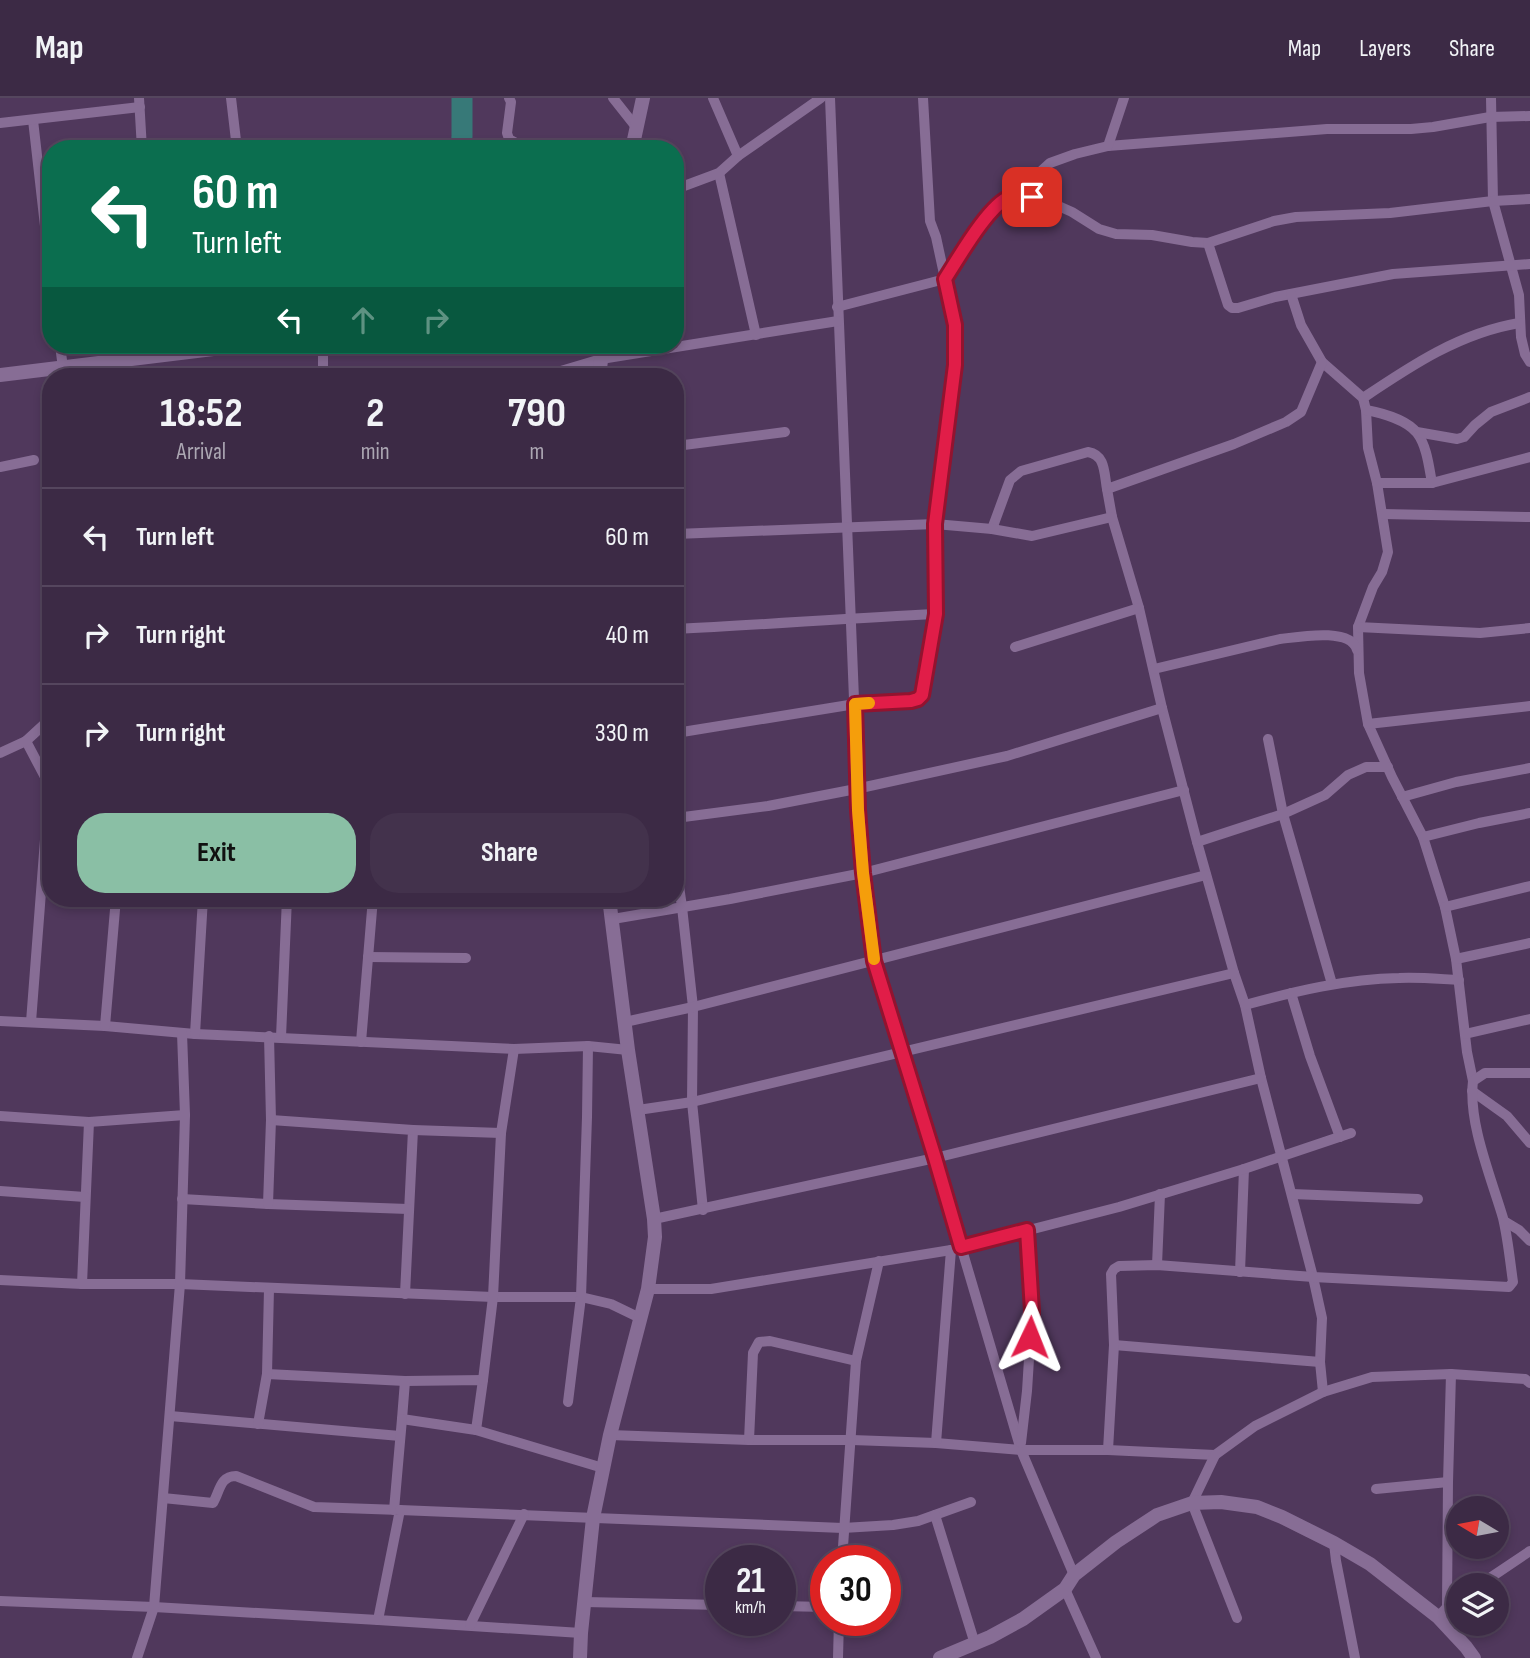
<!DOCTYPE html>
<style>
body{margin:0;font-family:"Sofia Sans Condensed",sans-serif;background:#43324c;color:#f1f3f6;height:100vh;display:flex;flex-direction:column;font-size:26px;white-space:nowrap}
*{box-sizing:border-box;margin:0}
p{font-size:23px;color:#aca7b3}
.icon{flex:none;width:38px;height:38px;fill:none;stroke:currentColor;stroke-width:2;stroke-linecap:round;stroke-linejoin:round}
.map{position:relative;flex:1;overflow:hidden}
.panel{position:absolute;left:42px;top:270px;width:642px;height:539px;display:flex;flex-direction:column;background:#3c2a45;border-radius:28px;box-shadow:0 4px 10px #0003,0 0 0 2px #55465e}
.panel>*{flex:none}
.banner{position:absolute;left:42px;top:42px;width:642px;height:214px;border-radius:28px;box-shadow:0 4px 10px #0003,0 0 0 2px #55465e;background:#0b6e4f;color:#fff;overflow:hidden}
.needle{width:46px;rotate:280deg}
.controls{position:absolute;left:1446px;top:1398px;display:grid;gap:14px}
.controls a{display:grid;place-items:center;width:63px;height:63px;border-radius:50%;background:#3c2a45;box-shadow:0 4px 10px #0003,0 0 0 2px #55465e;font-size:35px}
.speed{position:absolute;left:705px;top:1447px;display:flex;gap:14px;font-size:35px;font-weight:700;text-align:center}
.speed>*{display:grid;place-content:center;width:91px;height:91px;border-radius:50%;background:#3c2a45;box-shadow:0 4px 10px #0003,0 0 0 2px #55465e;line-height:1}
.speed small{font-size:18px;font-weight:400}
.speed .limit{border:10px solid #d22;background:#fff;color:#111}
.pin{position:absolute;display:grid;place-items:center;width:60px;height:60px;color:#fff;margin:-30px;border-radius:14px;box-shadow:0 4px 10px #0006}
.me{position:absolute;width:77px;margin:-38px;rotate:2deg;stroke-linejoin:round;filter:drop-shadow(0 0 5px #0008)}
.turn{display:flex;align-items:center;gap:24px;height:147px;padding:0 35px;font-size:32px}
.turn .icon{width:91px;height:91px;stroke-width:2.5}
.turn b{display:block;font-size:49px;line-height:60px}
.lanes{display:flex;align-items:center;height:66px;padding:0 35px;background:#0003;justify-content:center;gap:35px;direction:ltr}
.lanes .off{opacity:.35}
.eta{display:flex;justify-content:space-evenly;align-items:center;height:119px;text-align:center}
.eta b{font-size:42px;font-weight:700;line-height:49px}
.action{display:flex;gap:14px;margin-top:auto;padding:14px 35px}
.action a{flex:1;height:80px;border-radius:28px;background:#8abfa5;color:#111;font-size:28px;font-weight:700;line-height:80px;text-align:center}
.action a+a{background:#43324c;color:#f1f3f6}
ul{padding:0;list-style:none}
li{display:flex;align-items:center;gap:21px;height:98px;padding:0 35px;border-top:2px solid #55465e}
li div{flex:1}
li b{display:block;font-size:26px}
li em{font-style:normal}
header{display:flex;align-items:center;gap:42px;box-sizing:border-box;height:98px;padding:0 35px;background:#3c2a45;border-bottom:2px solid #55465e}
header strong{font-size:33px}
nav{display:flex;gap:38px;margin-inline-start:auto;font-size:24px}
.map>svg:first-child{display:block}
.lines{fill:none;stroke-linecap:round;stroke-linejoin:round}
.river{stroke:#377978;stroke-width:21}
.street{stroke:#876d95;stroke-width:10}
.secondary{stroke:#876d95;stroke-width:14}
.route-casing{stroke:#92132f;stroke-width:18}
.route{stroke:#e11d48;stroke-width:12}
.slow{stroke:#f59e0b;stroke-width:12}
</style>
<header>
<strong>Map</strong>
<nav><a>Map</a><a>Layers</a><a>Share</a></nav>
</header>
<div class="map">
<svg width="1530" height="1560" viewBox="0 0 1530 1560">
<rect width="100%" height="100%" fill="#50385c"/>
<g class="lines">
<path class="river" d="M461 51 462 38V0"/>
<g class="street">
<path d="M139 0 142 51"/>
<path d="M231 0 237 51"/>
<path d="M509 0 511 4 507 35 509 41 527 51"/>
<path d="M613 0 636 29"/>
<path d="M713 0 738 58"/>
<path d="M830 0 856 651V691L863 775 874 863 935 1060 1021 1352 1074 1477"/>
<path d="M1491 0 1493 103 1519 197 1521 239 1525 256 1530 264"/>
<path d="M33 22 51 181"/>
<path d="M0 25 140 9"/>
<path d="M1108 48 1327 31H1411L1433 29 1490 19 1530 18"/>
<path d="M719 75 756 237"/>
<path d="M676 91 719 75 738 58 821 0"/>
<path d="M1015 97 1032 99 1054 106 1072 114 1099 131 1116 136 1152 137 1192 144 1208 145 1274 123 1296 119 1390 115 1493 103 1530 101"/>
<path d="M1208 145 1228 207 1232 210H1238L1275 199 1393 176 1530 166"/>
<path d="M1291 196 1301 227 1322 264 1363 300 1366 312 1368 350 1377 385 1388 454 1382 474 1373 489 1358 529 1359 575 1368 626 1392 679 1423 739 1445 809 1456 861 1467 954 1473 983"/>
<path d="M837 209 945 181 970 142 992 113 1006 100 1015 97 1050 65 1075 56 1108 48 1124 0"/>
<path d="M60 247 63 270"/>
<path d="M323 278V250"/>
<path d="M544 278 601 261 838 223"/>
<path d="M1363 300C1412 267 1460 235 1519 225"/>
<path d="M1366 312C1382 315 1407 322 1417 335 1427 348 1429 369 1432 385"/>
<path d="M1417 334 1457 341 1464 339 1475 327 1491 314 1530 299"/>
<path d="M676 348 785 334"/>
<path d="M0 369 34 362"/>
<path d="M1377 385H1432L1530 359"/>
<path d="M1107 391 1112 419 1139 510 1162 610 1197 744 1234 875 1245 907 1261 980 1313 1179 1322 1220 1320 1264 1323 1294"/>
<path d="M1383 416 1530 419"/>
<path d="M992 431 1010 382 1021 373 1088 354C1106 357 1104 376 1107 391L1234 346 1286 324 1301 314 1322 264"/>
<path d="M676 436 935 426 992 431 1032 438 1112 419"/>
<path d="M1358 529 1480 535 1530 530"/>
<path d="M676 531C762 527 849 520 936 516"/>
<path d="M1015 549 1139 510"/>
<path d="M1154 571 1280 541C1298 539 1351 529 1357 552"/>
<path d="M1368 626 1530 608"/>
<path d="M676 635 855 606 911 602 918 601 922 597 936 516 935 426 955 267V227L936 139 930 123 923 0"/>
<path d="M1268 641 1283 716 1332 886"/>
<path d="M26 643 46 681V729L31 924"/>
<path d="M0 655 26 643 51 620"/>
<path d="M1402 699 1456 684 1530 670"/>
<path d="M676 720 768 708 856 691 1007 658 1162 610"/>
<path d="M1423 739 1479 725 1530 715"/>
<path d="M1197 744 1283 716 1325 697 1348 677 1366 669H1388"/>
<path d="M676 767 682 809 693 909 692 1004 703 1112"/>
<path d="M1445 809 1530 788"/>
<path d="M613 821 730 801 863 775 1184 692"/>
<path d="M368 859 466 860"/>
<path d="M1456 861 1530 845"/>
<path d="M1291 895 1310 958 1340 1039"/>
<path d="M1245 907C1296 893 1346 881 1399 880 1419 879 1439 881 1459 882"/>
<path d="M0 923 105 928 195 936 514 951 588 948 628 952"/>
<path d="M625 924 693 909 1206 777"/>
<path d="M105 928 116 800"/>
<path d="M195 936 203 800"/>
<path d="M1465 936 1530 921"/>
<path d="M281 939 287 800"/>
<path d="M361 944 373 800"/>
<path d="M1472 993 1507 1018 1530 1045"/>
<path d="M638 1012 692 1004 1234 875"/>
<path d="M0 1018 89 1024 82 1186"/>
<path d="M271 1022 413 1032 405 1196"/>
<path d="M89 1024 185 1017"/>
<path d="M413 1032 501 1035"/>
<path d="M0 1093 85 1099"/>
<path d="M1292 1096 1418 1101"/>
<path d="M182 1101 268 1106 408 1111"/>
<path d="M268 1106 271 1022 269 938"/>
<path d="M654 1121 935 1060 1261 980"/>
<path d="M1504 1123 1519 1132 1530 1143"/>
<path d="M1157 1167 1160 1096"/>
<path d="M1240 1174 1244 1071"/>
<path d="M0 1182 82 1186H180L493 1199H581L611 1206 640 1220"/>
<path d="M648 1191H711L951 1152 1119 1109 1244 1071 1351 1035"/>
<path d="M1114 1247 1320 1264"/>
<path d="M267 1276 405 1283 483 1282 476 1332"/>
<path d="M483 1282 493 1199 501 1035 514 951"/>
<path d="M405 1283 402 1321 476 1332 603 1370"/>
<path d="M568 1304 581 1199 587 1019 588 948"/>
<path d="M170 1318 400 1338"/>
<path d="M258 1326 267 1276 269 1191"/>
<path d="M610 1337 749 1342H852L936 1345 1021 1352H1108L1215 1357"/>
<path d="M749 1342 753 1255 759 1244 770 1243 856 1263"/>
<path d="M936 1345 951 1152"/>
<path d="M1021 1345 1027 1293 1032 1213 1027 1132"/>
<path d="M1108 1352 1114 1247 1111 1176 1114 1171 1119 1168 1157 1167 1313 1179 1509 1189 1513 1184C1510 1163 1508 1141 1503 1120 1491 1079 1468 1025 1473 983L1485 975H1530"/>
<path d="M1376 1391 1448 1384"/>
<path d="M163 1400 213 1405C220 1393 220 1378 236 1378L314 1409 400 1412 378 1522 581 1535"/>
<path d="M394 1412 402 1321"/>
<path d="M400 1412 843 1430 893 1427 918 1423 971 1404"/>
<path d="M935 1417 975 1546"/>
<path d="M1334 1445 1336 1463 1355 1560"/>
<path d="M842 1463 856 1263 879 1163"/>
<path d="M1478 1488 1530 1453"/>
<path d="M1065 1491 1096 1560"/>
<path d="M0 1503 154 1509 378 1522"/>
<path d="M585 1504 721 1507"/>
<path d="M780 1508 826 1509"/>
<path d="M1438 1519 1447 1509 1448 1384 1451 1276"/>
<path d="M1237 1520 1192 1405 1215 1357 1255 1328 1323 1294 1372 1279 1451 1276 1525 1281 1530 1285"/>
<path d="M470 1527 524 1416"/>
<path d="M137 1560 154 1509 180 1186 185 1017 182 935"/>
<path d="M838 1560 839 1522"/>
</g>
<g class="secondary">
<path d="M632 51 643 0"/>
<path d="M279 247 323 250 360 247"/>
<path d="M0 277 246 247"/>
<path d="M599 278 603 247"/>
<path d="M580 1560 581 1535 593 1420 610 1337 648 1191 655 1139 654 1121 628 952 609 800"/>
<path d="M940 1560 990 1539 1023 1521 1065 1491 1074 1477 1116 1444 1157 1417 1192 1405 1221 1404 1257 1409 1282 1419 1334 1445 1370 1466 1438 1519 1466 1549 1474 1560"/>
</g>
</g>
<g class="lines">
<defs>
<path id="route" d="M1030 1239 1032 1213 1027 1132 961 1149 935 1060 874 863 863 775 858 712 855 606 911 603 918 601 922 597 936 516 935 426 955 267V227L945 181C958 161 989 106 1010 99 1017 96 1025 98 1032 99"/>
</defs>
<use href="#route" class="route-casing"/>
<use href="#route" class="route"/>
<path class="slow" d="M869 605 855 606 858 712 863 775 874 861"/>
</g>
</svg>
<div class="controls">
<a><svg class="needle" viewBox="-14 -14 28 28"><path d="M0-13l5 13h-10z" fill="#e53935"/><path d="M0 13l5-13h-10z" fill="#aca7b3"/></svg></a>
<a><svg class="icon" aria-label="layers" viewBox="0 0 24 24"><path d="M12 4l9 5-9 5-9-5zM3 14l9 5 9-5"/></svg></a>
</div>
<div class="speed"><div>21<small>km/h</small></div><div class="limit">30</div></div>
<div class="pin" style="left:1032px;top:99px;background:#d93025"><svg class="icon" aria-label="arrive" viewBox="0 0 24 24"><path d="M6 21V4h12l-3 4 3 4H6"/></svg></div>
<svg class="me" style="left:1030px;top:1239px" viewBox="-20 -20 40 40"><path d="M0-17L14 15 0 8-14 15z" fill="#e11d48" stroke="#fff" stroke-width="4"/></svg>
<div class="banner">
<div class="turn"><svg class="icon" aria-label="left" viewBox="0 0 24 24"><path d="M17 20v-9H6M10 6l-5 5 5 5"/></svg><div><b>60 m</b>Turn left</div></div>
<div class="lanes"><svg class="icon" aria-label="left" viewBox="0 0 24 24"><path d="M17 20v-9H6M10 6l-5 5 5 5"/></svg><svg class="icon off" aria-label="ahead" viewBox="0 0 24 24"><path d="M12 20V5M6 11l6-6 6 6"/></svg><svg class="icon off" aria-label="right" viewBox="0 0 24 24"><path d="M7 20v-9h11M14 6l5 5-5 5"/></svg></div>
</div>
<section class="panel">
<div class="eta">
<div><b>18:52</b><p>Arrival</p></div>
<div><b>2</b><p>min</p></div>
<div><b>790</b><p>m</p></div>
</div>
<ul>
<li><svg class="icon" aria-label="left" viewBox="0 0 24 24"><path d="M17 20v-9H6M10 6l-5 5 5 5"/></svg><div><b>Turn left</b></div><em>60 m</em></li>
<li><svg class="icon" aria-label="right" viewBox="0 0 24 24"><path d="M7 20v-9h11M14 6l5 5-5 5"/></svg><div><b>Turn right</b></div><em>40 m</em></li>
<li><svg class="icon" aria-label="right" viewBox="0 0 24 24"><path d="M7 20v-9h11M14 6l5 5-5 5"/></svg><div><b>Turn right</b></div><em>330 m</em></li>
</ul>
<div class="action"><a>Exit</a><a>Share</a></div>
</section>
</div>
